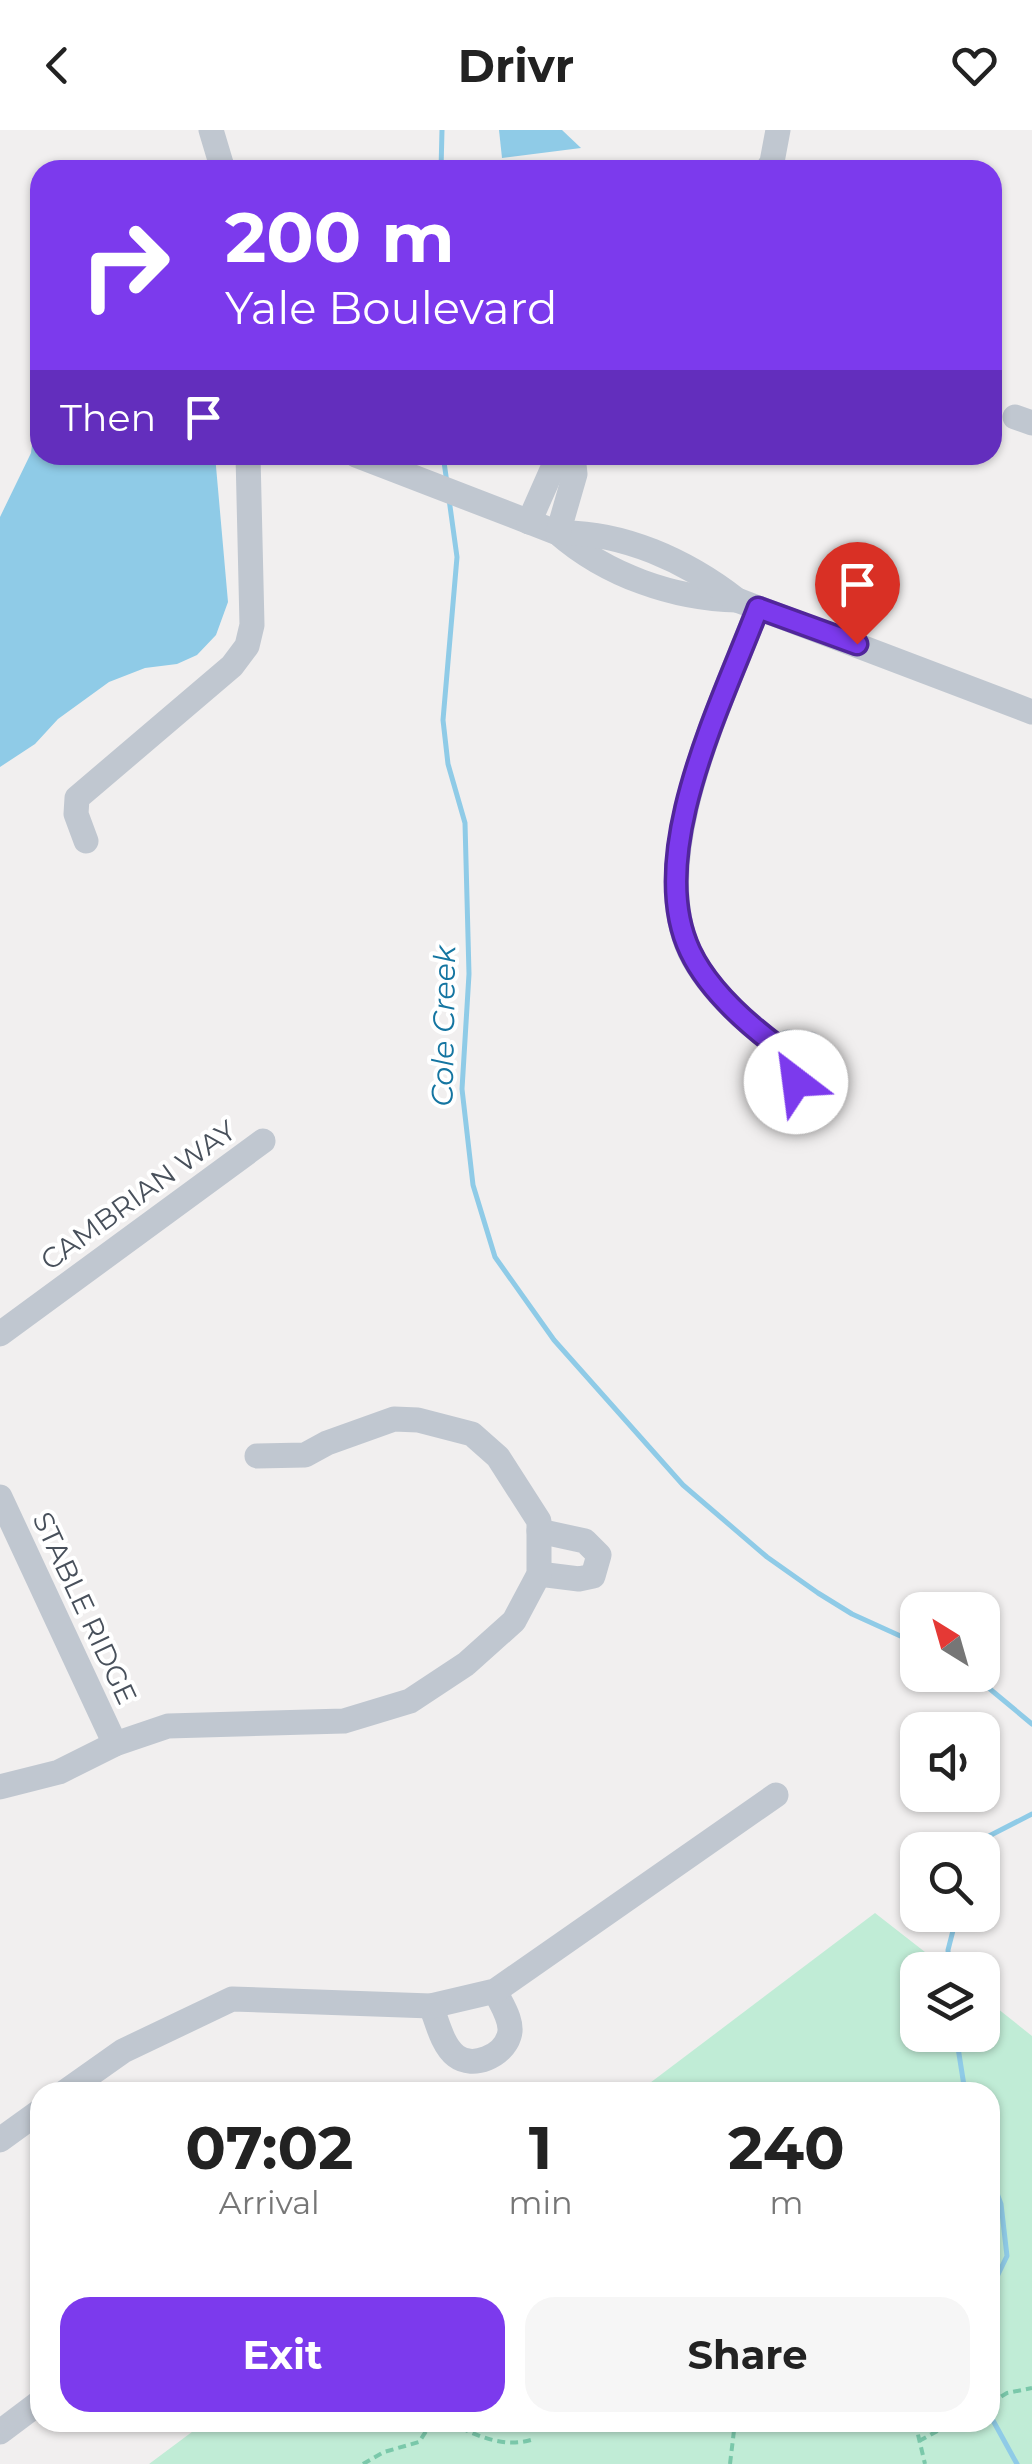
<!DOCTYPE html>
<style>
body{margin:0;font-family:Montserrat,sans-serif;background:#f6f6f6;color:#222;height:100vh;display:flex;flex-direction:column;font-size:38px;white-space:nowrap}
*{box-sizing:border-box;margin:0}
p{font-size:32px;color:#767676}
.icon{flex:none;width:55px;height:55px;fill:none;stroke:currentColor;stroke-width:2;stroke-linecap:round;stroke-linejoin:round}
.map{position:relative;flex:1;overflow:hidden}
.panel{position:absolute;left:30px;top:1952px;width:970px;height:350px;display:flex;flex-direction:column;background:#fff;border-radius:30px;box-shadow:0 2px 8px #0004}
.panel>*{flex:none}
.guide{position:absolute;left:30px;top:30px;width:972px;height:305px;border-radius:30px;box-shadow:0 2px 8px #0004;background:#7c3aed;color:#fff;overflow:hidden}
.needle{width:65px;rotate:323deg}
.controls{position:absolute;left:900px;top:1462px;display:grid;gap:20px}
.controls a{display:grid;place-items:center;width:100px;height:100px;border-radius:20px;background:#fff;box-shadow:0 2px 8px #0004;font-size:50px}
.pin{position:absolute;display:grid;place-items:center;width:85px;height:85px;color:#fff;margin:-102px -42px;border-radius:50% 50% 50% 0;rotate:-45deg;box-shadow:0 0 10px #0007}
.pin .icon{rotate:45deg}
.me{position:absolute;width:110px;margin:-55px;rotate:330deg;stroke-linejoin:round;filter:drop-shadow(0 0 8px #0008)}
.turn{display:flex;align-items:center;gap:35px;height:210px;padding:0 30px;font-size:45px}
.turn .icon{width:130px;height:130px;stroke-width:2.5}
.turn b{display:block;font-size:70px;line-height:85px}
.then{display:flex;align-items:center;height:95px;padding:0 30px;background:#0003;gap:20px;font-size:38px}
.eta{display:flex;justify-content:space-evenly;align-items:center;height:170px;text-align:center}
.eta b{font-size:60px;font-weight:700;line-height:70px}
.primary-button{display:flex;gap:20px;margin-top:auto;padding:20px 30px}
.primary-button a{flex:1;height:115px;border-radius:30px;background:#7c3aed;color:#fff;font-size:40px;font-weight:700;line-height:115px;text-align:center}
.primary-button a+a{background:#f6f6f6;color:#222}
header{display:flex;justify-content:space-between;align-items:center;height:130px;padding:0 30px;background:#fff;font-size:45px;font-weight:700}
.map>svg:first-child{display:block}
.green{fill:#c0ecd6}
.water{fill:#8fcbe7}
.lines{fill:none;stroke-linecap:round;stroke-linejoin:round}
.stream{stroke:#8fcbe7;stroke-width:5}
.path{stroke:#7ac8aa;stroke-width:4;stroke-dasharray:8 5;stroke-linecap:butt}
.minor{stroke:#c0c7d0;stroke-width:25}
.route-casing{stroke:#51269a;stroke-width:25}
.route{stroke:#7c3aed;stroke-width:18}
.labels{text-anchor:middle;stroke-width:8;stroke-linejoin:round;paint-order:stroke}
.street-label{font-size:28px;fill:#48505b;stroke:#fff}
.water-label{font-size:30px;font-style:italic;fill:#1475a1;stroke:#fff}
</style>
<header><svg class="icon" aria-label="back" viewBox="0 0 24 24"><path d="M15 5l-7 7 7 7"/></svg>Drivr<svg class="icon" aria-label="heart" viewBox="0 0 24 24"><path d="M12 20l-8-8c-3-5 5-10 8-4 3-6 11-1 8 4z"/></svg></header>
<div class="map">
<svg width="1032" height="2334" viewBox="0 0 1032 2334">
<rect width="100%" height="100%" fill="#f1efef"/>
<path class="green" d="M875 1783 948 1840H918V1905H982L983 1867 1032 1906V2334H149L204 2293 990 2292V1962H638Z"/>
<g class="water">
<path d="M499 0H562L581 18 502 28Z"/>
<path d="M40 248V325H215L228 472 216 505 197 525 177 534 145 538 109 552 58 589 35 614 0 637V387L31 323Z"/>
</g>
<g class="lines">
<g class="stream">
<path d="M441 40 442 0"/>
<path d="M443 325 447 353"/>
<path d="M449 369 457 427 443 590 448 634 465 693 469 844 462 959 473 1055 495 1127 554 1210 683 1355 767 1427 818 1463 852 1484 918 1514"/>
<path d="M973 1545 1032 1594"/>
<path d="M975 1720 989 1706 1032 1684"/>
<path d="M949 1840 948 1820 957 1785"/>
<path d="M956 1905 965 1962"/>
<path d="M990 2044 1001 2074 1007 2126 990 2161"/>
<path d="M990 2285 1017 2334"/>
</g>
<g class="path">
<path d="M990 2273 1007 2263 1032 2258"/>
<path d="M449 2292C477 2306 504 2319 534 2309"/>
<path d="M915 2292 925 2334"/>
<path d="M919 2311 954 2292"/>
<path d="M363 2334 384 2322 419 2312 432 2292"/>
<path d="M730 2334 735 2292"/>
</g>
<g class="minor">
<path d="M211 0 223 40"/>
<path d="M767 40 772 32 778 0"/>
<path d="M1015 287 1032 293"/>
<path d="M356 325 558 403C606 445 674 469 737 470"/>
<path d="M529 392 555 333 563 325"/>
<path d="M558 403C622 401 687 431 737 470L1032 582"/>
<path d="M558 403 575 344 573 325"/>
<path d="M758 478C723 570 645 725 690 822 708 859 745 892 777 916 776 934 782 941 796 952L811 950 821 942 823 931 810 914 788 912 777 916"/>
<path d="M86 711 76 684 77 668 232 536 247 516 252 495 248 325"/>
<path d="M0 1204 263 1011"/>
<path d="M0 1367 115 1614"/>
<path d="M539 1401 585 1411 599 1425 593 1446 579 1449 539 1444"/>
<path d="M0 1657 59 1642 115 1614 168 1596 344 1591 410 1571 466 1534 514 1491 539 1444V1391L498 1327 472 1304 418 1290 394 1289 327 1313 305 1325 257 1326"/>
<path d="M431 1876C437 1891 442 1915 456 1926 473 1939 503 1926 509 1906 514 1892 501 1874 495 1861"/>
<path d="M65 1962 123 1921 232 1869 431 1876 495 1861 776 1665"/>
<path d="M0 2010 40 1981"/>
<path d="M0 2302 40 2272"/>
</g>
</g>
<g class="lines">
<defs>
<path id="route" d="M796 952C782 941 776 934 777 916 745 892 708 859 690 821 644 724 723 571 758 478L857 514"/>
</defs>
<use href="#route" class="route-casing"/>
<use href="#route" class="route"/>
</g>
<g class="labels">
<g class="street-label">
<text transform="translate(138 1065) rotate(-36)" y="10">CAMBRIAN WAY</text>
<text transform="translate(85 1478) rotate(65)" y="10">STABLE RIDGE</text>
</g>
<g class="water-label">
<text transform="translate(444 896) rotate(-89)" y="10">Cole Creek</text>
</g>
</g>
</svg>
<div class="controls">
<a><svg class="needle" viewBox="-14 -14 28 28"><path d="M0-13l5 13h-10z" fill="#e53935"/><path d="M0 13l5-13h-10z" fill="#767676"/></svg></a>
<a><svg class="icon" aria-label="sound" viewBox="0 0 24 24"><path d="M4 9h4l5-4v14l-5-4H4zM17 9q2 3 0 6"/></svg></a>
<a><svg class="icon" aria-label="search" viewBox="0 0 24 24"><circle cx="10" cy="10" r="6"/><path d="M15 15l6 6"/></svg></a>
<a><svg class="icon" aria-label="layers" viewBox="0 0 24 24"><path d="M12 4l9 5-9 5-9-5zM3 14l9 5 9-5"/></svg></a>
</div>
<div class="pin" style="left:857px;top:514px;background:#d93025"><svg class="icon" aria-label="arrive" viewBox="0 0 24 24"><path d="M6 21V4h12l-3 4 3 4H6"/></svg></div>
<svg class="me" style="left:796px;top:952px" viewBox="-20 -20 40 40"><circle r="19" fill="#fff"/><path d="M0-13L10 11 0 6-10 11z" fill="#7c3aed"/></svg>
<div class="guide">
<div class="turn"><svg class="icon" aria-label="right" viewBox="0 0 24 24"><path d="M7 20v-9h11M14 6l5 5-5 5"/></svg><div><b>200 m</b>Yale Boulevard</div></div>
<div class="then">Then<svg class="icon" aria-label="arrive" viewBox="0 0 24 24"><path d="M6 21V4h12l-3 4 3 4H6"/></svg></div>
</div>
<section class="panel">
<div class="eta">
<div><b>07:02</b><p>Arrival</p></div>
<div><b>1</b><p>min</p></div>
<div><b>240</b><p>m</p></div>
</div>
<div class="primary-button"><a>Exit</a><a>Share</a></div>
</section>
</div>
